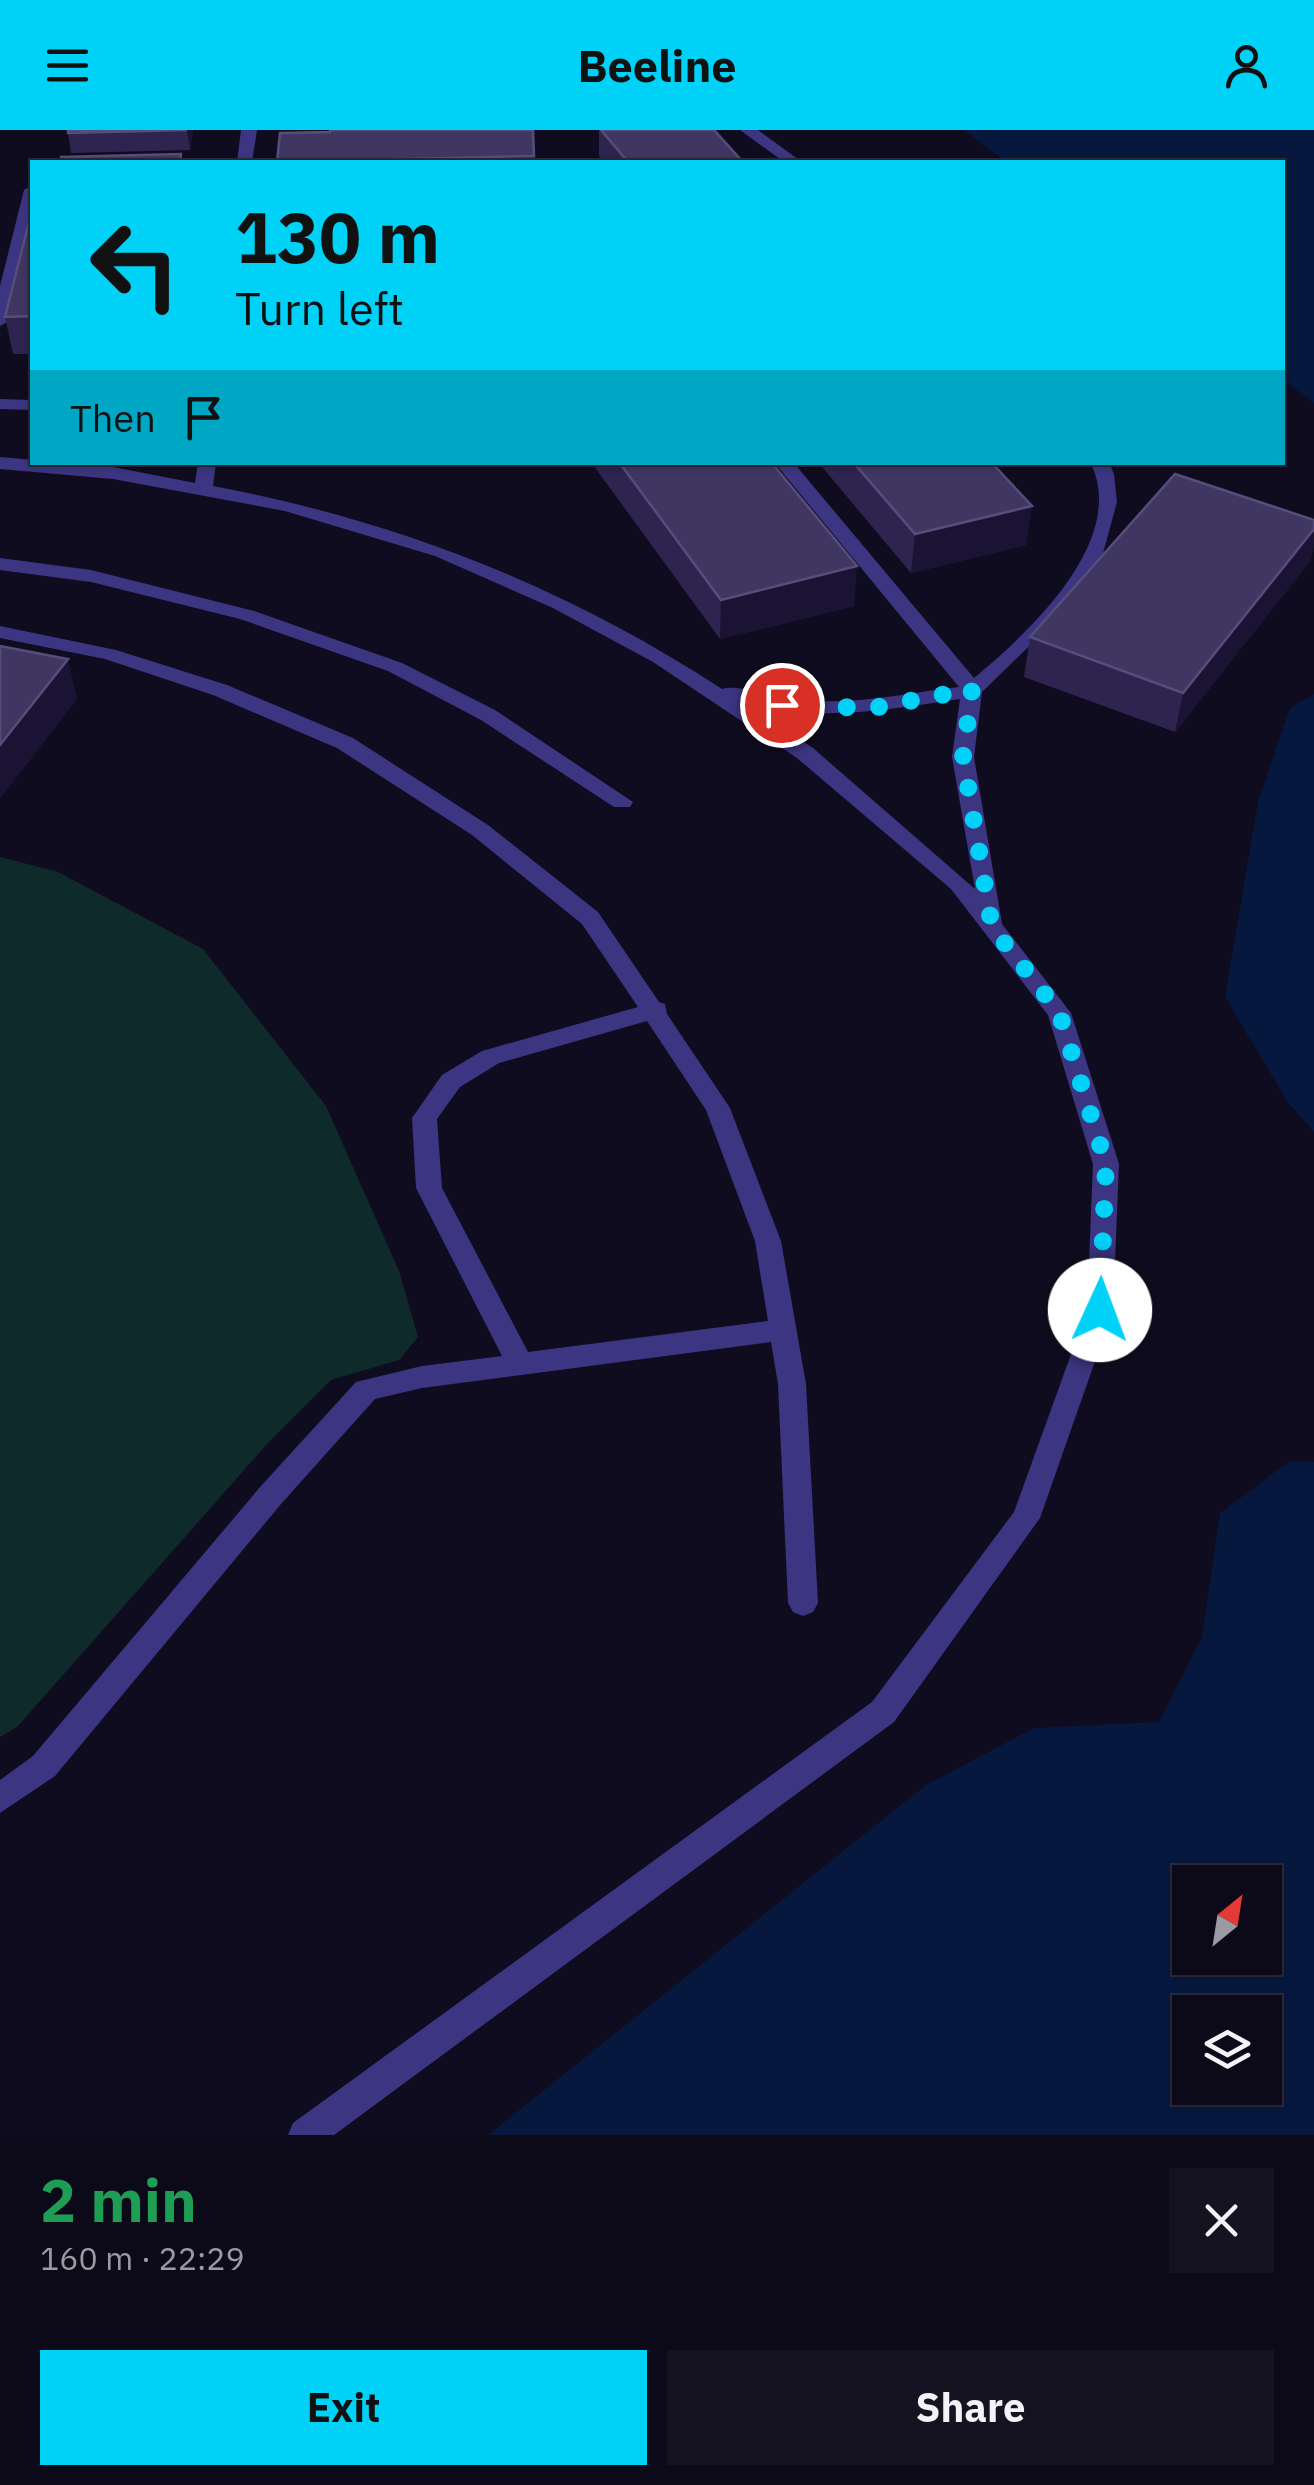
<!DOCTYPE html>
<meta charset="utf-8">
<style>
body{margin:0;font-family:"IBM Plex Sans",sans-serif;background:#151221;color:#f1f3f6;height:100vh;display:flex;flex-direction:column;font-size:38px;white-space:nowrap}
*{box-sizing:border-box;margin:0}
p{font-size:32px;color:#9a9aa2}
.icon{flex:none;width:55px;height:55px;fill:none;stroke:currentColor;stroke-width:2;stroke-linecap:round;stroke-linejoin:round}
.map{position:relative;height:2005px;overflow:hidden}
.drawer{display:flex;flex-direction:column;background:#0c0918;flex:1}
.drawer>*{flex:none}
.banner{position:absolute;left:30px;top:30px;width:1255px;height:305px;border-radius:0px;box-shadow:0 2px 8px #0004,0 0 0 2px #2c2a37;background:#00d1f6;color:#111;overflow:hidden}
.needle{width:65px;rotate:30deg}
.controls{position:absolute;left:1172px;top:1735px;display:grid;gap:20px}
.controls a{display:grid;place-items:center;width:110px;height:110px;border-radius:0px;background:#0c0918;box-shadow:0 2px 8px #0004,0 0 0 2px #2c2a37;font-size:50px}
.pin{position:absolute;display:grid;place-items:center;width:85px;height:85px;color:#fff;margin:-42px;border:5px solid #fff;border-radius:50%;box-shadow:0 2px 10px #0007}
.me{position:absolute;width:110px;margin:-55px;rotate:2deg;stroke-linejoin:round;filter:drop-shadow(0 0 8px #0008)}
.turn{display:flex;align-items:center;gap:35px;height:210px;padding:0 40px;font-size:45px}
.turn .icon{width:130px;height:130px;stroke-width:2.5}
.turn b{display:block;font-size:70px;line-height:85px}
.then{display:flex;align-items:center;height:95px;padding:0 40px;background:#0003;gap:20px;font-size:38px}
.round{display:grid;place-items:center;flex:none;width:105px;height:105px;border-radius:0px;background:#151221}
.overview{display:flex;align-items:center;justify-content:space-between;height:170px;padding:0 40px}
h1{font-size:60px;font-weight:700;line-height:75px;color:#1e9e55}
.button{display:flex;gap:20px;margin-top:auto;padding:20px 40px}
.button a{flex:1;height:115px;border-radius:0px;background:#00d1f6;color:#111;font-size:40px;font-weight:700;line-height:115px;text-align:center}
.button a+a{background:#151221;color:#f1f3f6}
header{display:flex;justify-content:space-between;align-items:center;height:130px;padding:0 40px;background:#00d1f6;color:#111;font-size:45px;font-weight:700}
.map>svg:first-child{display:block}
.green{fill:#0f2a2a}
.water{fill:#07183e;fill-rule:evenodd}
.lines{fill:none;stroke-linecap:round;stroke-linejoin:round}
.minor{fill:#3c3581;fill-rule:evenodd}
.wall{fill:#2e244f}
.shaded-wall{fill:#1b1334}
.building{fill:#403662;stroke:#574d7b;stroke-width:2.5}
.route{stroke:#00d1f6;stroke-width:18;stroke-dasharray:0 32.4}
</style>
<header><svg class="icon" aria-label="menu" viewBox="0 0 24 24"><path d="M4 6h16M4 12h16M4 18h16"/></svg>Beeline<svg class="icon" aria-label="person" viewBox="0 0 24 24"><circle cx="12" cy="8" r="4"/><path d="M4 21q1-7 8-7t8 7"/></svg></header>
<div class="map">
<svg width="1314" height="2005" viewBox="0 0 1314 2005">
<rect width="100%" height="100%" fill="#100c20"/>
<path class="green" d="M0 727 58 742 203 819 326 976 399 1141 418 1207 399 1230 331 1250 267 1314 18 1596 0 1607Z"/>
<g class="water">
<path d="M964 0H1314V273L1283 249 1282 32H1006Z"/>
<path d="M1314 564V1002L1287 971 1225 867 1258 672 1290 578Z"/>
<path d="M1290 1331 1314 1332V2005H488L926 1655 1034 1598 1159 1592 1202 1507 1220 1383ZM1265 1752V1828H1190V1752ZM1265 1882V1958H1190V1882Z"/>
</g>
<g class="lines">
<g class="minor">
<path d="M241 0H257L252 32H237Z"/>
<path d="M740 0H758L802 32H784Z"/>
<path d="M32 55V91L9 191 0 196V156L24 60Z"/>
<path d="M0 269 32 270V280L0 279Z"/>
<path d="M0 327 113 337 195 353 198 332H216L213 356C398 391 564 456 722 559 736 553 784 569 804 570 857 575 907 563 959 557L774 332H793L974 548C1027 504 1130 410 1090 332H1109L1114 344 1117 372 1101 431 1057 489 982 562 974 627 1002 794 1071 883 1119 1034 1113 1180 1040 1388 894 1592 334 2005H288L293 1993 872 1572 1014 1382 1087 1180 1093 1034 1048 885 951 759 797 628 653 532 553 478 435 426 285 381 113 349 0 339ZM960 569 952 627 975 759 813 618 742 572C815 593 886 580 960 569Z"/>
<path d="M0 428 91 440 254 481 402 533 495 580 633 672 630 677H614L481 590 388 541 240 489 91 452 0 440Z"/>
<path d="M0 496 116 520 227 555 353 608 488 695 598 782 659 872 665 874 667 884 730 978 781 1111 806 1254 818 1473 813 1482 803 1486 793 1482 788 1473 778 1254 771 1212 422 1258 375 1269 281 1374 55 1646 0 1683V1650L33 1626 261 1356 356 1252 422 1236 502 1226 416 1058 412 988 442 945 482 921 638 877 582 794 472 705 337 618 213 565 105 529 0 508ZM647 891 706 980 755 1111 768 1191 528 1222 442 1058 437 989 460 957 499 933Z"/>
</g>
</g>
<g class="wall">
<path d="M193 0 190 20 71 23 68 3Z"/>
<path d="M533 0 535 32H277L330 2Z"/>
<path d="M599 0H714L742 32H604L599 26Z"/>
<path d="M32 80V224H13L5 187Z"/>
<path d="M591 332H771L854 476 720 509Z"/>
<path d="M818 332H991L1026 415 911 443Z"/>
<path d="M1314 390V415L1310 431 1175 602 1024 547 1030 507Z"/>
</g>
<g class="shaded-wall">
<path d="M187 0H193L190 20Z"/>
<path d="M1032 376 1026 415 911 443 915 404Z"/>
<path d="M1314 399V415L1310 431 1175 602 1183 563Z"/>
<path d="M857 436 854 476 720 509 721 470Z"/>
<path d="M68 529 77 569 0 669V615Z"/>
</g>
<g class="building">
<path d="M68 0H187L68 3Z"/>
<path d="M330 0H533L534 26 277 32 280 3 330 2Z"/>
<path d="M601 0H714L742 31 734 32H628Z"/>
<path d="M181 24 180 32H60L61 27Z"/>
<path d="M32 80V186L5 187Z"/>
<path d="M619 332H771L857 436 721 470Z"/>
<path d="M853 332H991L1032 376 915 404Z"/>
<path d="M1175 344 1314 390V399L1183 563 1030 507Z"/>
<path d="M0 516 68 529 0 615Z"/>
</g>
<g class="lines">
<path class="route" d="M782 575 873 578 972 559 963 627 992 797 1059 882 1106 1034 1100 1180"/>
</g>
</svg>
<div class="controls">
<a><svg class="needle" viewBox="-14 -14 28 28"><path d="M0-13l5 13h-10z" fill="#e53935"/><path d="M0 13l5-13h-10z" fill="#9a9aa2"/></svg></a>
<a><svg class="icon" aria-label="layers" viewBox="0 0 24 24"><path d="M12 4l9 5-9 5-9-5zM3 14l9 5 9-5"/></svg></a>
</div>
<div class="pin" style="left:782px;top:575px;background:#d93025"><svg class="icon" aria-label="arrive" viewBox="0 0 24 24"><path d="M6 21V4h12l-3 4 3 4H6"/></svg></div>
<svg class="me" style="left:1100px;top:1180px" viewBox="-20 -20 40 40"><circle r="19" fill="#fff"/><path d="M0-13L10 11 0 6-10 11z" fill="#00d1f6"/></svg>
<div class="banner">
<div class="turn"><svg class="icon" aria-label="left" viewBox="0 0 24 24"><path d="M17 20v-9H6M10 6l-5 5 5 5"/></svg><div><b>130 m</b>Turn left</div></div>
<div class="then">Then<svg class="icon" aria-label="arrive" viewBox="0 0 24 24"><path d="M6 21V4h12l-3 4 3 4H6"/></svg></div>
</div>
</div>
<section class="drawer">
<div class="overview"><div><h1>2 min</h1><p>160 m · 22:29</p></div><a class="round"><svg class="icon" aria-label="close" viewBox="0 0 24 24"><path d="M6 6l12 12M18 6L6 18"/></svg></a></div>
<div class="button"><a>Exit</a><a>Share</a></div>
</section>
